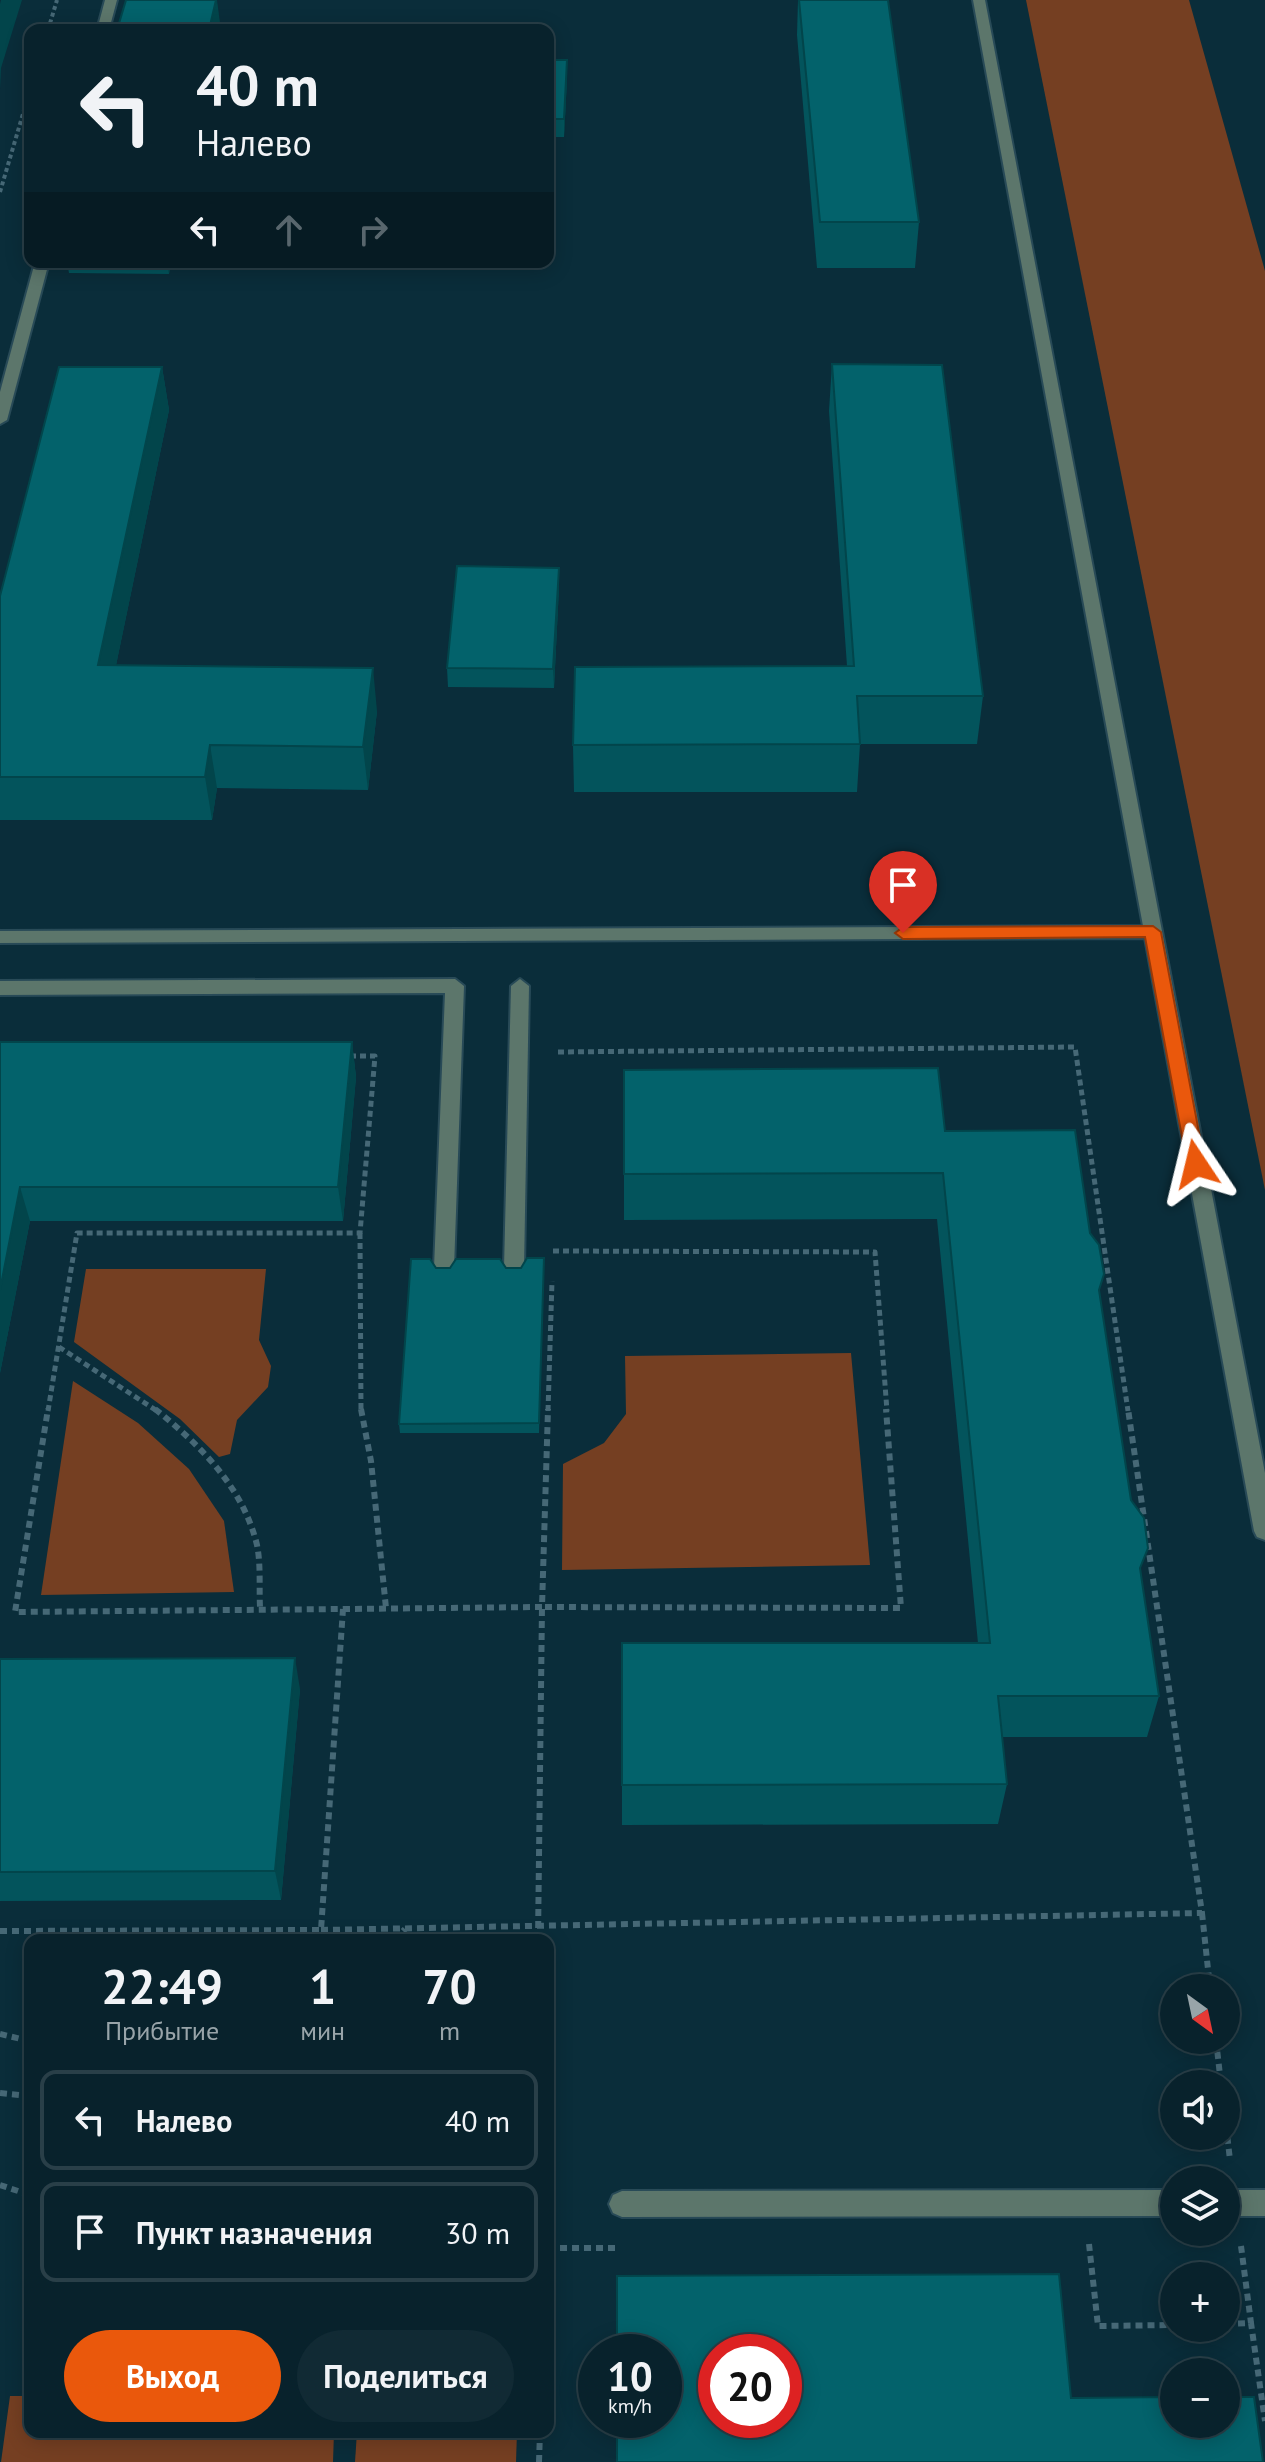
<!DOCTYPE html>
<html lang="ru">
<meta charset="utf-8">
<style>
body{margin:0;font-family:"PT Sans",sans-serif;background:#112a34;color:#f1f3f6;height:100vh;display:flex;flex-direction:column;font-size:30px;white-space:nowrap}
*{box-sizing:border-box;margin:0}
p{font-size:26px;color:#98a4a9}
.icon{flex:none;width:44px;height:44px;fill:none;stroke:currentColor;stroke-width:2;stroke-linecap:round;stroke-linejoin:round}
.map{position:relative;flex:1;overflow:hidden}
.sheet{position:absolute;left:24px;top:1934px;width:530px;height:504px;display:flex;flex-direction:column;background:#08222c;border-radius:16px;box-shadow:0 4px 20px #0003,0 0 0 2px #293f48}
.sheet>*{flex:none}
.hud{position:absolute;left:24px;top:24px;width:530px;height:244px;border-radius:16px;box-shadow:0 4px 20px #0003,0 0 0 2px #293f48;background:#08222c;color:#f1f3f6;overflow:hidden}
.needle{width:52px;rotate:147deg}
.controls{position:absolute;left:1160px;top:1974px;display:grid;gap:16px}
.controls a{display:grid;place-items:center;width:80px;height:80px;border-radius:50%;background:#08222c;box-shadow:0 4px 20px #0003,0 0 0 2px #293f48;font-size:40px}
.speed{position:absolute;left:578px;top:2334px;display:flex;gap:16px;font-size:40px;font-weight:700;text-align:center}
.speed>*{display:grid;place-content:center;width:104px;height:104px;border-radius:50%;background:#08222c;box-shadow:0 4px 20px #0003,0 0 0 2px #293f48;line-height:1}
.speed small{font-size:20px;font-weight:400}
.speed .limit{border:12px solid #d22;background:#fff;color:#111}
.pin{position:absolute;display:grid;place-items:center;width:68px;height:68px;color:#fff;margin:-82px -34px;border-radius:50% 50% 50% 0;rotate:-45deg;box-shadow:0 0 8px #0007}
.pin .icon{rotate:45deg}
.me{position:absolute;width:88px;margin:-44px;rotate:350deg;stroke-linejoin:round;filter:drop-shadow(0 0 6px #0008)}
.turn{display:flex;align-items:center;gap:28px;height:168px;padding:0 40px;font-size:36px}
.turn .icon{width:104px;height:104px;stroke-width:2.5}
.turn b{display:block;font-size:56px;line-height:68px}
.lanes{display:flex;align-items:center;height:76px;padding:0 40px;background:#0003;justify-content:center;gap:40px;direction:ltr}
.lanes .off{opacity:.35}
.eta{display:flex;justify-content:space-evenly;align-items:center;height:136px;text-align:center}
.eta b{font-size:48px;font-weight:600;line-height:56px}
.primary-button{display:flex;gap:16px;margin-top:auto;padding:16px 40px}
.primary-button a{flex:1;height:92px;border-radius:48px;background:#ea580c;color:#fff;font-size:32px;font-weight:600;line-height:92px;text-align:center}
.primary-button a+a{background:#112a34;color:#f1f3f6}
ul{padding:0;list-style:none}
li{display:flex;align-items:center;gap:24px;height:100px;margin:0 16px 12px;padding:0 24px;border:4px solid #293f48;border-radius:16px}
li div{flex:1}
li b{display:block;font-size:30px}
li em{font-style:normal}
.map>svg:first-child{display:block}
.green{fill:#753f22}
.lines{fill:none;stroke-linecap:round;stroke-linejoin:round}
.minor-casing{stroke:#284a57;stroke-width:4}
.path-far2{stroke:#466876;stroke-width:4;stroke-dasharray:4 3;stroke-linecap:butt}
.path-far1{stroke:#466876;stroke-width:5;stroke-dasharray:6 4;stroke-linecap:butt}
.path{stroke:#466876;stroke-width:6;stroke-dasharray:7 5;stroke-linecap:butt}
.minor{fill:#5c766b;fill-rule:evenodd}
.wall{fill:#03545c}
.shaded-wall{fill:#02454b}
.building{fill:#03626b;stroke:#02454b;stroke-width:2;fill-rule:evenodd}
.route{fill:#ea580c;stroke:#983908;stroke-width:2}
</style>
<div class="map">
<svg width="1265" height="2462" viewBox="0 0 1265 2462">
<rect width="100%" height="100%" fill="#0a2d3a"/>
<g class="green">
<path d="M1026 0H1189L1265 271V1190Z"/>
<path d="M86 1269H266L259 1340 271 1366 268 1387 237 1420 230 1454 219 1457 180 1419 74 1342Z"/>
<path d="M851 1353 870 1565 562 1570 563 1464 604 1443 626 1414 625 1356Z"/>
<path d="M73 1381 138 1423 189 1469 224 1521 234 1592 41 1595Z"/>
<path d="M10 2396H30V2432H334L333 2462H1Z"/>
<path d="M357 2432H517L516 2462H355Z"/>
</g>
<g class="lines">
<defs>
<g id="minor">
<path d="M105 0H117L109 30H97Z"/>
<path d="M973 0H985L1265 1473V1540L1257 1537 1254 1531 1145 938 0 943V931L1143 926Z"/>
<path d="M35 262H49L7 420 0 424V392Z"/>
<path d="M455 979 464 986 454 1268 451 1274H437L434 1268 445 993 0 995V981Z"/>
<path d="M520 979 529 986 524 1268 521 1274H507L504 1268 511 986Z"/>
<path d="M1174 2190V2216L622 2217 613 2213 609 2204 613 2195 622 2191Z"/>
<rect x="1226" y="2190" width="39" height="26"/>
</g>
</defs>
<use href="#minor" class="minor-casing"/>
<g class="path-far2">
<path d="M48 30 57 0"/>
<path d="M0 192 30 90"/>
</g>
<g class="path-far1">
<path d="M558 1052 1075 1047 1128 1411"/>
<path d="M360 1233 361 1411"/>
<path d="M553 1251 875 1252 887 1411"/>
<path d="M59 1347 157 1411"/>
<path d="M48 1411 77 1233H360L375 1056H349"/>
<path d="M548 1411 552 1281"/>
</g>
<g class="path">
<path d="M155 1409C200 1445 243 1487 257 1545 261 1565 259 1587 260 1607"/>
<path d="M361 1409 371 1461 386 1608"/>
<path d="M343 1609 542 1607 548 1409"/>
<path d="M1202 1913 1210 1988"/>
<path d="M321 1930 1202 1913 1128 1409"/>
<path d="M0 1931 321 1930 343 1609 15 1612 48 1409"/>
<path d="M395 1940 405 1929"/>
<path d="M538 1940 542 1607 901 1608 886 1409"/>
<path d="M0 2034 30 2041"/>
<path d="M1216 2040 1221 2084"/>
<path d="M0 2093 30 2096"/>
<path d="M1226 2125 1230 2160"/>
<path d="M0 2185 30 2195"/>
<path d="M1089 2244 1098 2326 1174 2325"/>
<path d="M1241 2246 1251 2323"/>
<path d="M548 2248H615"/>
<path d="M1226 2324 1251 2323 1265 2421"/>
<path d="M539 2462 540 2432"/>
</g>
<use href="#minor" class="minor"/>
</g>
<g class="wall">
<path d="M798 0H888L919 222 915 268H817L797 35Z"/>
<path d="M548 60H567V78L564 137H548Z"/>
<path d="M67 262H171L169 274 69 273Z"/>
<path d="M832 364 983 696 977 744H860L857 792H574L573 745 847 666 829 411Z"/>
<path d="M162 367 169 410 116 665 377 711 368 790 217 788 212 820H0V596Z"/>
<path d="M559 568V587L554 688 448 687 447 668Z"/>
<path d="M0 1042H352L356 1077 343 1221H30L0 1373Z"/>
<path d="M624 1070 945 1131 1090 1233 1159 1696 1147 1737H1002L1007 1784 998 1824 622 1825V1643H978L937 1219 624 1220Z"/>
<path d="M544 1258 539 1433H400L399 1424 436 1268H521Z"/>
<path d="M0 1659 300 1689 281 1900 0 1901Z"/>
</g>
<g class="shaded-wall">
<path d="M1 0H22L1 68 0 89V4Z"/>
<path d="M216 0H217L221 30H209Z"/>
<path d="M567 60V78L564 137V119Z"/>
<path d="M167 262H171L169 274Z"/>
<path d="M162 367 169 410 107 709 98 665Z"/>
<path d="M559 568V587L554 688 553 669Z"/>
<path d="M373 668 377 711 368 790 363 747Z"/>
<path d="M210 745 217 788 212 820 205 777Z"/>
<path d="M352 1042 356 1077 343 1221 338 1187Z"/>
<path d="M20 1187 30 1221 0 1373V1290Z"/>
<path d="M295 1658 300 1689 281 1900 275 1871Z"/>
</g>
<g class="building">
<path d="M126 0H216L209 30H117Z"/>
<path d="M799 0H888L919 222H820Z"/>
<path d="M548 60H567L564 119H548Z"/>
<path d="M832 364 942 365 983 696H857L860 744 573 745 575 667 854 666Z"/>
<path d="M59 367H162L98 665 373 668 363 747 210 745 205 777H0V596Z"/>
<path d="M457 566 559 568 553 669 447 668Z"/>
<path d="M0 1042H352L338 1187H20L0 1290Z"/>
<path d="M938 1068 945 1131 1075 1130 1090 1233 1099 1245 1104 1274 1099 1290 1131 1500 1144 1518 1148 1548 1140 1568 1159 1696H998L1007 1784 622 1785V1643H990L943 1173 624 1174V1070Z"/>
<path d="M527 1258H544L539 1423 399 1424 411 1259H430L436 1268H450L456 1259H500L506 1268H521Z"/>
<path d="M295 1658 275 1871 0 1872V1659Z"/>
<path d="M1059 2274 1071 2398 1174 2397V2424H1226V2397H1254L1263 2462H617V2420H664V2352H617V2276ZM716 2352H784V2420H716Z"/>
</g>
<path class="route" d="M1153 926 1161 932 1205 1164 1196 1171 1187 1164 1145 937 903 939 895 933 903 927Z"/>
</svg>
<div class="controls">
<a><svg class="needle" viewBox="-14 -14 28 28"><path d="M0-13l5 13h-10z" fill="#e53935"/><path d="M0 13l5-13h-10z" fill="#98a4a9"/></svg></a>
<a><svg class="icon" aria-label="sound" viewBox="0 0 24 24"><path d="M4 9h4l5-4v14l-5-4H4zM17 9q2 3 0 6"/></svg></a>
<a><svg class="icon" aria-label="layers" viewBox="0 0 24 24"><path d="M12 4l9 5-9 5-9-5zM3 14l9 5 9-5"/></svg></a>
<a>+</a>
<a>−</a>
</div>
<div class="speed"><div>10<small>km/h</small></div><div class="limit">20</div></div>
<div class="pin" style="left:903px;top:933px;background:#d93025"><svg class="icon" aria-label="arrive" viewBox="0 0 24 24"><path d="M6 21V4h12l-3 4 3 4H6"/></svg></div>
<svg class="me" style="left:1196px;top:1164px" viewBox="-20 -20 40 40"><path d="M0-17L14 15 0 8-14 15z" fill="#ea580c" stroke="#fff" stroke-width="4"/></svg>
<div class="hud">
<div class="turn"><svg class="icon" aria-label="left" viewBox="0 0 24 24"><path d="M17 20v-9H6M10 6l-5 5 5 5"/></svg><div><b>40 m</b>Налево</div></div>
<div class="lanes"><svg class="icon" aria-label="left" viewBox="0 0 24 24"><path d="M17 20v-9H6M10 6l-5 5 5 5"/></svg><svg class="icon off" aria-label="ahead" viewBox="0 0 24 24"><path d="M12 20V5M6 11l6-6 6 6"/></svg><svg class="icon off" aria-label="right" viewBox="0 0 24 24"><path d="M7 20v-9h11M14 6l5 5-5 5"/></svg></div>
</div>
<section class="sheet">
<div class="eta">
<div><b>22:49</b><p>Прибытие</p></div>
<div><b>1</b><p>мин</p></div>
<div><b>70</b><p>m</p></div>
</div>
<ul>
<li><svg class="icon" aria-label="left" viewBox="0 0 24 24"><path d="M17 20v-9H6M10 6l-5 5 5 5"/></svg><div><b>Налево</b></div><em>40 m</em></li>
<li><svg class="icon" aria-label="arrive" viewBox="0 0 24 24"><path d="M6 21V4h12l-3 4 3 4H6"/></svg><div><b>Пункт назначения</b></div><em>30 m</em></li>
</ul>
<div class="primary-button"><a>Выход</a><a>Поделиться</a></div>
</section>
</div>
